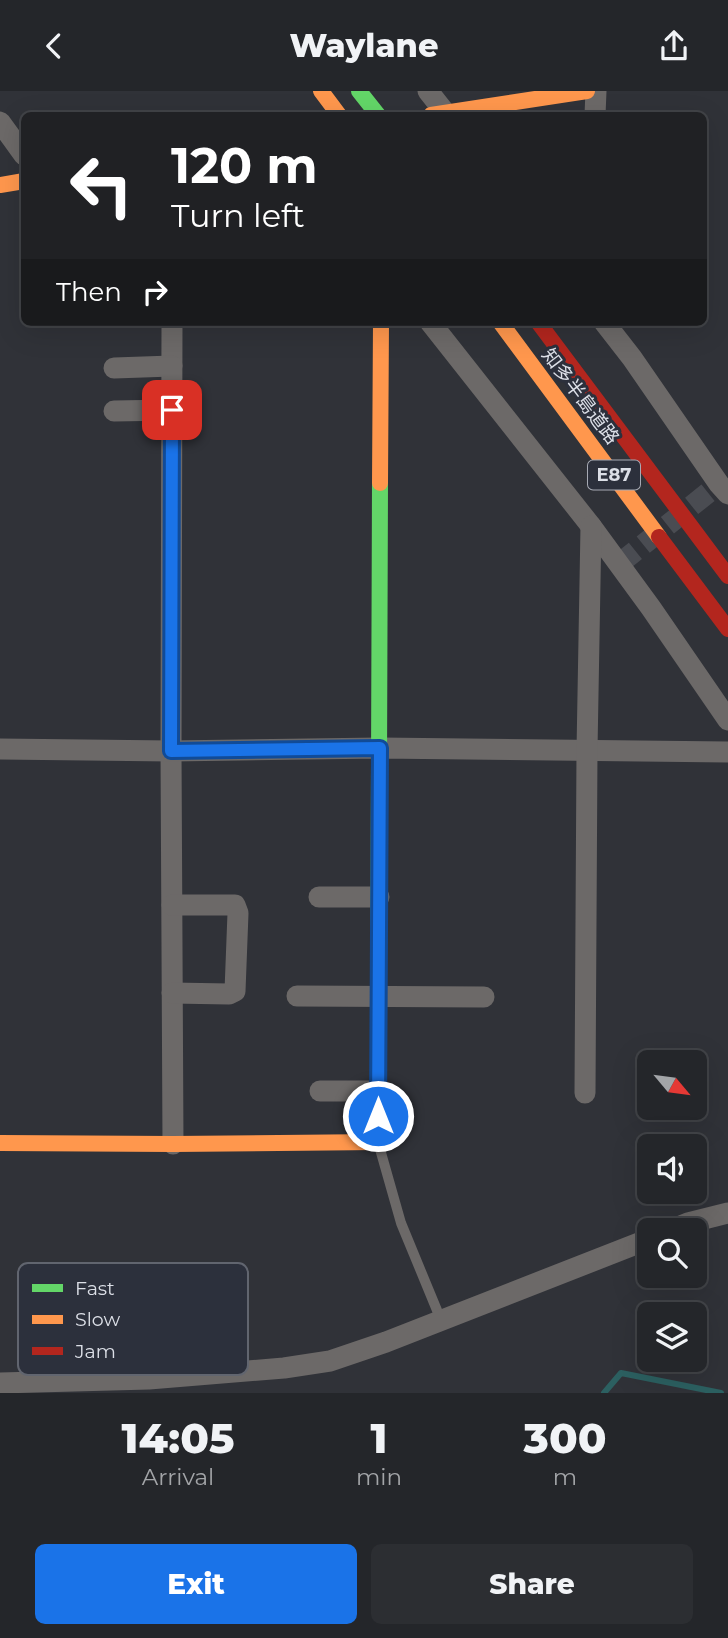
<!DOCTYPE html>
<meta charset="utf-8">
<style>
body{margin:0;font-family:Montserrat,"Noto Sans JP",sans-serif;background:#2c2e32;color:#f1f3f6;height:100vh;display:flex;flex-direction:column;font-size:26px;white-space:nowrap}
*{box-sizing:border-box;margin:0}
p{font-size:23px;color:#a3a5a8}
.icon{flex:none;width:38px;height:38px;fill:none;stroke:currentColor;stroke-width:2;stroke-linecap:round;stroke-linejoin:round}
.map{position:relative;height:1302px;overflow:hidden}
.details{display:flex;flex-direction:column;background:#24262a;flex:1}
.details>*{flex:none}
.hud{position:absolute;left:21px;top:21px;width:686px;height:214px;border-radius:10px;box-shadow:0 7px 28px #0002,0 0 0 2px #414347;background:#202124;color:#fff;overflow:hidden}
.needle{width:46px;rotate:119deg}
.controls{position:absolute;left:637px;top:959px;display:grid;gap:14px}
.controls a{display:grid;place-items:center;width:70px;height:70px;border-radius:10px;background:#24262a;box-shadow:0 7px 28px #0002,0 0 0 2px #414347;font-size:35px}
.pin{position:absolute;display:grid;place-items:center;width:60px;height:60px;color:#fff;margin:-30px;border-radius:14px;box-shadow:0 4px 10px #0006}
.me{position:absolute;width:77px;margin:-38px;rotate:0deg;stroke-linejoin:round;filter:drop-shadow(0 0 5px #0008)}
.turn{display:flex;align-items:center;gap:24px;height:147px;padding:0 35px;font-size:32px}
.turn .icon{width:91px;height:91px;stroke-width:2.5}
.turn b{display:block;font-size:49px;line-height:60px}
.then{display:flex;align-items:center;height:66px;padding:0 35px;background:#0003;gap:14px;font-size:26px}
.eta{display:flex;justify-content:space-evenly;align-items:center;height:119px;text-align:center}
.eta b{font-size:42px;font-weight:800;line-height:49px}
.action{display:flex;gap:14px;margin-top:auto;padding:14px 35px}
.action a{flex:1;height:80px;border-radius:10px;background:#1a73e8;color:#fff;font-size:28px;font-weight:800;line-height:80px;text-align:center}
.action a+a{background:#2c2e32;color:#f1f3f6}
header{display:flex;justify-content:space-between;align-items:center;height:91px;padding:0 35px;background:#24262a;font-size:32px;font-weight:800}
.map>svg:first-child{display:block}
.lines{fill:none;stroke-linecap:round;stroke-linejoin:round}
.stream{stroke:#2c6061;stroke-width:6}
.street-tunnel{stroke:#4a4c52;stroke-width:21;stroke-dasharray:21 10;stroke-linecap:butt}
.lane{stroke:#6c6968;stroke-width:10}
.street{stroke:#6c6968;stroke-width:21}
.fast{stroke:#63d668;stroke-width:16}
.slow{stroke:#ff974d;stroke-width:16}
.jam{stroke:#b3261e;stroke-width:16}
.route-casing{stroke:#114b97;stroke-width:18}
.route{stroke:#1a73e8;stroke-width:12}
.labels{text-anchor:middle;stroke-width:6;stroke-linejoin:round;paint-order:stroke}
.shield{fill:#2c303c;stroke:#a7aab4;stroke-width:2}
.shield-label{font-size:18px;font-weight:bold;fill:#dcdfe7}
.street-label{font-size:19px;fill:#dcdfe7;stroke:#2c303c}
.key{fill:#2c303c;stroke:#61656f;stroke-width:2}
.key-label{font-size:19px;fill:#dcdfe7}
</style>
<header><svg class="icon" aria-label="back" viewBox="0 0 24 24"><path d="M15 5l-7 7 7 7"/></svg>Waylane<svg class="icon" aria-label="share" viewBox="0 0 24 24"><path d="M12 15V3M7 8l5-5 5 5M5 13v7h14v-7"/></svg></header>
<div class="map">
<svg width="728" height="1302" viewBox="0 0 728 1302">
<rect width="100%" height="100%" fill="#303238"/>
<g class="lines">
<path class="stream" d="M604 1302 621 1282 721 1302"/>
<path class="street-tunnel" d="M619 473 719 393"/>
<path class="lane" d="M378 1051 401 1132 441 1229"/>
<g class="street">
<path d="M428 0 447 24"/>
<path d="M595 24 596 0"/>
<path d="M0 31 24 64"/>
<path d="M172 231 171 660 173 1053"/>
<path d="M430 231 591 435 651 517 728 629"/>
<path d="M604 231 632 267 719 393 728 403"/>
<path d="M114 277 172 275"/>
<path d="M114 320 172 319"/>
<path d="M0 658 171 660 380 657 728 661"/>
<path d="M319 806H379"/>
<path d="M172 814H235L238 822 235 900 229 903 172 902"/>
<path d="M297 905 484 906"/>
<path d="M320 1000H378"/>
<path d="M585 1002 587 659 591 435"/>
<path d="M671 1139 688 1132 728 1122"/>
<path d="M0 1292 149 1288 284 1277 330 1270 386 1251 649 1148"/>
</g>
<g class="fast">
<path d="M359 0 378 24"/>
<path d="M378 958 380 392"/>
</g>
<g class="slow">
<path d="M321 0 339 24"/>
<path d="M431 24 587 0"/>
<path d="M0 94 24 90"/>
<path d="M500 231 659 446"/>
<path d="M380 392 381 231"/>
<path d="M0 1052 173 1053 378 1051V958"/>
</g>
<g class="jam">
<path d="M538 231 728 485"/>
<path d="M659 446 728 538"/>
</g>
</g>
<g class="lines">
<defs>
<path id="route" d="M172 319 171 660 380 657 378 1025"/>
</defs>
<use href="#route" class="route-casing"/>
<use href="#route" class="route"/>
</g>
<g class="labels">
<rect class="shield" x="588" y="369.5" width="52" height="29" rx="5"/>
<g class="shield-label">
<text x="614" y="390">E87</text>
</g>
<g class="street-label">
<text transform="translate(581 305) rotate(53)" y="7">知多半島道路</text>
</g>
</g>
<rect x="18" y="1172" width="230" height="112" rx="10" class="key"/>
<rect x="32" y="1193" width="31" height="8" fill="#63d668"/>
<rect x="32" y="1224" width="31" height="9" fill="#ff974d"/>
<rect x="32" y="1256" width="31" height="8" fill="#b3261e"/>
<g class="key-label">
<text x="75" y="1204">Fast</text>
<text x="75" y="1235">Slow</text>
<text x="75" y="1267">Jam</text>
</g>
</svg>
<div class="controls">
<a><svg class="needle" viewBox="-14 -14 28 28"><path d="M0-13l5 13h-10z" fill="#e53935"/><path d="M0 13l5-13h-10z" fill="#a3a5a8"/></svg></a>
<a><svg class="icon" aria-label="sound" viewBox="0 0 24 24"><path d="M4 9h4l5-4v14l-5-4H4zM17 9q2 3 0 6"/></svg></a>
<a><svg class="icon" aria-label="search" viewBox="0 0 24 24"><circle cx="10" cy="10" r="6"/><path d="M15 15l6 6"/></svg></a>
<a><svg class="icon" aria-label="layers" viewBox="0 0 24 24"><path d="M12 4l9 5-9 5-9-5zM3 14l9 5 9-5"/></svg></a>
</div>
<div class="pin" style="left:172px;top:319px;background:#d93025"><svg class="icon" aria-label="arrive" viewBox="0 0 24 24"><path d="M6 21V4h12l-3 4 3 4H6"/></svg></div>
<svg class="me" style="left:378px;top:1025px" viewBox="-20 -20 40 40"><circle r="17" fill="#1a73e8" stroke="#fff" stroke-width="3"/><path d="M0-11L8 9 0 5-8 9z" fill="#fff"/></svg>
<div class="hud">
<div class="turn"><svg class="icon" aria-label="left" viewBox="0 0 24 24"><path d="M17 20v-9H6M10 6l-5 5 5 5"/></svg><div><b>120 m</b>Turn left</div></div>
<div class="then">Then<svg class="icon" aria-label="right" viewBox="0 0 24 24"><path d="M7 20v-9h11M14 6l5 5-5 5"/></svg></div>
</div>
</div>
<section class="details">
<div class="eta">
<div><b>14:05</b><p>Arrival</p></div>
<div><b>1</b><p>min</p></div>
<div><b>300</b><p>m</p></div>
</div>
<div class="action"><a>Exit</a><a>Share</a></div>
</section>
